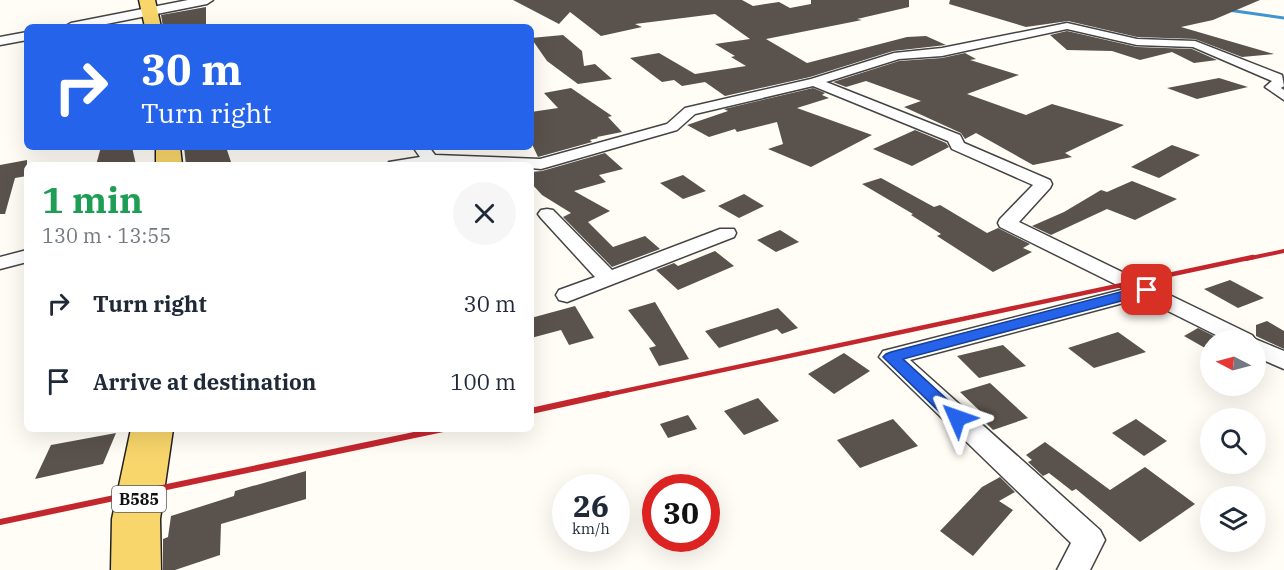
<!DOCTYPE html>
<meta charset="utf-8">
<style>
body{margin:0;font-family:"IBM Plex Serif",serif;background:#f6f6f7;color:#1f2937;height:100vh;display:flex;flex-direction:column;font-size:22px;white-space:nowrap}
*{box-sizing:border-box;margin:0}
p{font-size:20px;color:#747a83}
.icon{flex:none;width:33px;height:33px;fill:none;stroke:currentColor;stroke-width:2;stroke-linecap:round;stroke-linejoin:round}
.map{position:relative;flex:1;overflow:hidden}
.panel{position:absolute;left:24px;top:162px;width:510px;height:270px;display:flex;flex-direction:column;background:#fff;border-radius:9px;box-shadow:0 6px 24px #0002}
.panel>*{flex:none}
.guide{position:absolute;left:24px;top:24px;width:510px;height:126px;border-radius:9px;box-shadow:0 6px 24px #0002;background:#2563eb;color:#fff;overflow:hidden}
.needle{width:39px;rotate:276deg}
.buttons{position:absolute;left:1200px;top:330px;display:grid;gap:12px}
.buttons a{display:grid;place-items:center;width:66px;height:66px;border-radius:50%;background:#fff;box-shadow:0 6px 24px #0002;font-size:30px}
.speed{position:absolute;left:552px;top:474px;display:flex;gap:12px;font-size:30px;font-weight:700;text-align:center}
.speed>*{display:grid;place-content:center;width:78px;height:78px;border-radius:50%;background:#fff;box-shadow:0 6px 24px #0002;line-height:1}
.speed small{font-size:15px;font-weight:400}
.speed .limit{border:9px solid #d22;background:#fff;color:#111}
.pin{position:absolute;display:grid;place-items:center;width:51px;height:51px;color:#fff;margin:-26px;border-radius:12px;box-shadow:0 3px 9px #0006}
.me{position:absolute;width:66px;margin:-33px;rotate:313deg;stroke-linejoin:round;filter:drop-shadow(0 0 4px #0008)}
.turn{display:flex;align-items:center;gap:21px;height:126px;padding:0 18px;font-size:27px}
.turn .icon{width:78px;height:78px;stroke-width:2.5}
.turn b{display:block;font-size:42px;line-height:51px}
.round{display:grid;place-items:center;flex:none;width:63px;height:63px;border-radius:32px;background:#f6f6f7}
.overview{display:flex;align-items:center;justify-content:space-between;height:102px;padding:0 18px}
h1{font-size:36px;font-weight:800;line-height:45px;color:#1e9e55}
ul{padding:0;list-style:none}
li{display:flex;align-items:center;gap:18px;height:78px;padding:0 18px}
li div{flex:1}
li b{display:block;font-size:22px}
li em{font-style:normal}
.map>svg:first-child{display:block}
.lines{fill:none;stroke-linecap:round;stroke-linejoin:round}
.stream{stroke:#3f96cf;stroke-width:3}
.building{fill:#5a524d}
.minor-casing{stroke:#444;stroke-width:3}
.tertiary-casing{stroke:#444;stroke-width:3}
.primary-casing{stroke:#222;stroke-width:3}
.minor{fill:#fff;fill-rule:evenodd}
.tertiary{fill:#fff;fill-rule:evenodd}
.primary{fill:#f9d66b;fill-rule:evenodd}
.rail-far2{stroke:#c4262e;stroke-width:4}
.rail-far1{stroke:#c4262e;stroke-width:4.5}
.rail{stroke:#c4262e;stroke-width:6}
.route{fill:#2563eb;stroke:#184099;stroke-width:1.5}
.labels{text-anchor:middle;stroke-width:6;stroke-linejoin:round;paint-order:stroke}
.shield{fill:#fff;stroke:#585858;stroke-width:1.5}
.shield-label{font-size:16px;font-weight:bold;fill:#111}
</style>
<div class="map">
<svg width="1284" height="570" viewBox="0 0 1284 570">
<rect width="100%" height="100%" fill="#fffdf5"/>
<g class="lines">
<path class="stream" d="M1228 10 1284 18"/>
</g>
<g class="building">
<path d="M513 0H742L753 6 779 2 790 8 811 4V0H909V7L857 19 862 20 766 39 807 63 907 37 926 36 946 45 893 51 810 77 725 96 705 82 682 86 674 80 662 82 630 58 659 53 695 74 746 66 731 57 735 56 715 44 750 39 715 14 635 24 642 27 601 36 570 12 559 24Z"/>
<path d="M950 0H1260L1213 20 1181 27 1274 54 1242 57 1195 39 1137 37 1068 21 1026 27 949 4Z"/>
<path d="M206 7V26L163 27 161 15Z"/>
<path d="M1067 31 1137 47 1192 49 1217 60 1194 63 1172 52 1140 60 1112 51 1067 50 1050 35Z"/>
<path d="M563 35 582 51 584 66 595 64 612 79 578 84 547 61 531 38Z"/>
<path d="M965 53 976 59 970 60 1019 75 967 94 1026 115 1052 104 1124 125 1065 153 1072 157 1033 165 976 133 965 139 961 133 904 107 921 101 866 81 846 87 833 82 899 61 942 58Z"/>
<path d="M1219 78 1248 87 1197 99 1167 88Z"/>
<path d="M571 88 612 116 608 117 622 132 597 137 598 138 590 140 592 142 538 157 531 142V112L558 108 544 93Z"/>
<path d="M813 88 825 93 822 95 829 98 797 108 872 135 811 167 768 149 783 144 777 122 737 132 735 129 709 137 687 125 728 111 724 109Z"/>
<path d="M915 130 946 143 949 147 912 166 873 149Z"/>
<path d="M1172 145 1200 155 1159 178 1131 167Z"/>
<path d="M101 147H132L136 165H96Z"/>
<path d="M184 147H226L232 165H186Z"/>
<path d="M605 153 623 169 599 175 606 182 574 191 610 211 588 222 613 247 645 236 660 249 612 267 563 217 571 213 542 195 531 183V172L542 171Z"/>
<path d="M27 160V176L15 178 5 214H0V165Z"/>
<path d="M683 175 706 191 683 199 660 183Z"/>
<path d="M881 178 934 207 940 205 987 233 998 228 1030 244 1023 248 1032 252 993 272 937 236 941 234 911 215 913 214 862 184Z"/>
<path d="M1132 181 1177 199 1135 220 1107 209 1051 235 1032 226 1064 212 1101 190 1107 192Z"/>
<path d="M744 194 764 206 739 218 718 206Z"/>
<path d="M780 230 799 242 776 252 757 240Z"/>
<path d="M715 251 734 266 678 290 656 270 674 263 678 266Z"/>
<path d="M1230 280 1264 298 1238 308 1204 289Z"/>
<path d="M655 302 689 359 659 366 649 348 656 346 628 310Z"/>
<path d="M575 306 594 338 569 345 561 330 531 338V318Z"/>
<path d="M778 308 798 328 782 334 777 329 719 348 705 331Z"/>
<path d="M1267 321 1284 331V349L1256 336V325Z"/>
<path d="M1198 328 1220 339 1210 340V345L1205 348 1184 336Z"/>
<path d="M1118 332 1146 352 1094 368 1068 348Z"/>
<path d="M1003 345 1026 366 979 378 957 356Z"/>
<path d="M844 353 870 371 834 394 808 374Z"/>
<path d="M990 383 1028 418 993 430 977 414 982 413 960 392Z"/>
<path d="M758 398 779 421 744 435 724 411Z"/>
<path d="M688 415 697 429 668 438 660 424Z"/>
<path d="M893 419 918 446 860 468 837 440Z"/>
<path d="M1136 419 1167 441 1144 456 1112 433Z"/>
<path d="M116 433 103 464 35 479 51 445Z"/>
<path d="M1045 442 1110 490 1145 467 1195 504 1140 542 1076 489 1072 491 1049 473 1043 476 1028 462 1032 460 1026 455Z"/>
<path d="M306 471V499L221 524 220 555 175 570H163V539L168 537 171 516 234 496 235 491Z"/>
<path d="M1000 477 1015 492 999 501 1013 510 973 556 940 531 982 487Z"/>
</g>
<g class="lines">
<defs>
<g id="minor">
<path d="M1067 23 1137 39 1195 41 1282 75 1284 86 1281 88 1284 90V100L1265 87 1272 81 1193 47 1137 45 1067 29 942 56 899 59 826 82 960 135 964 143 1050 180 1052 184 1050 188 1019 222 1252 335 1255 339 1284 351V369L1256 357V340H1226L1142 298 910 360 1100 530 1105 540 1090 570H1057L1071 543 879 357 883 351 891 349 1125 289 1000 227 998 223 1000 219 1033 185 952 149 948 141 813 86 695 114 677 130 541 169 531 168V165H387L389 162 420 157 413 147H429L435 155 540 159 667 124 685 108 811 79 894 53 942 48Z"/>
<path d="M547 209 553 210 612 270 720 229H734L736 233 734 237 567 302 559 300 556 295 559 290 595 277 541 218 538 214 541 210Z"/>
<path d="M27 250V262L0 269V257Z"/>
</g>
<g id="tertiary">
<path d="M188 0H213L207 4 91 27H64L71 23Z"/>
<path d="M27 32V40L0 45V37Z"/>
</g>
<g id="primary">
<path d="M139 0H155L161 27H145Z"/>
<path d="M156 147H180L182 165H156Z"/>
<path d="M131 429H173L160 519 161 570H111L112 519Z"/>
</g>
</defs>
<use href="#minor" class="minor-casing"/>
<use href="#tertiary" class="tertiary-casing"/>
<use href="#primary" class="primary-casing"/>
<use href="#minor" class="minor"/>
<use href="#tertiary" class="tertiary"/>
<use href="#primary" class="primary"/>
<path class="rail-far2" d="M1246 259 1284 251"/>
<path class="rail-far1" d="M601 396 1253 257"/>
<g class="rail">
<path d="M531 411 608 394"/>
<path d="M0 522 443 429"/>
</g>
</g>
<path class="route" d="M1147 285 1153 290 1151 293 903 359 963 414 966 418 963 423 957 425 951 423 883 357 886 354 891 352Z"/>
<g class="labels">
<rect class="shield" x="112" y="486" width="54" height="26" rx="4.5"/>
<g class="shield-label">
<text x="139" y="505">B585</text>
</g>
</g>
</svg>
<div class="buttons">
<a><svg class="needle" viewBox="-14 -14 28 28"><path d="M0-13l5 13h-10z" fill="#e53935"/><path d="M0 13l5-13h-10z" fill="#747a83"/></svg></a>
<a><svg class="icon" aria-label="search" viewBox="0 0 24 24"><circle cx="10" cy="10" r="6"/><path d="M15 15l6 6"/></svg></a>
<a><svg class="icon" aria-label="layers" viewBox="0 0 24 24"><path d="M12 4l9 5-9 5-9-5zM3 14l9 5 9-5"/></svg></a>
</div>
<div class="speed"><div>26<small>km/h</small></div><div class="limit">30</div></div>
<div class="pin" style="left:1147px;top:290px;background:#d93025"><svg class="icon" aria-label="arrive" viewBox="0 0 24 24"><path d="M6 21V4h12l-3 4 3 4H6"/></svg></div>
<svg class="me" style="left:957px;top:418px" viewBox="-20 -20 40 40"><path d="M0-17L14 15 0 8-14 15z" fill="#2563eb" stroke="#fff" stroke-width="4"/></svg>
<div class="guide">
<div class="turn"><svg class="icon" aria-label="right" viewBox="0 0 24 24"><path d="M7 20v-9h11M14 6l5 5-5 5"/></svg><div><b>30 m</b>Turn right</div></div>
</div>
<section class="panel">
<div class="overview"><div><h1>1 min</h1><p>130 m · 13:55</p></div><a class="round"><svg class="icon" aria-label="close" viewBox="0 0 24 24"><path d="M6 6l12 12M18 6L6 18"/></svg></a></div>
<ul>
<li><svg class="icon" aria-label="right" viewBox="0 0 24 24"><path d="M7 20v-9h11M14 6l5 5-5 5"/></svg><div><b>Turn right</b></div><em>30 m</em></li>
<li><svg class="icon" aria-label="arrive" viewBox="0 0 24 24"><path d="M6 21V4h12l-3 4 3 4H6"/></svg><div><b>Arrive at destination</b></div><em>100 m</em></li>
</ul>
</section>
</div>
